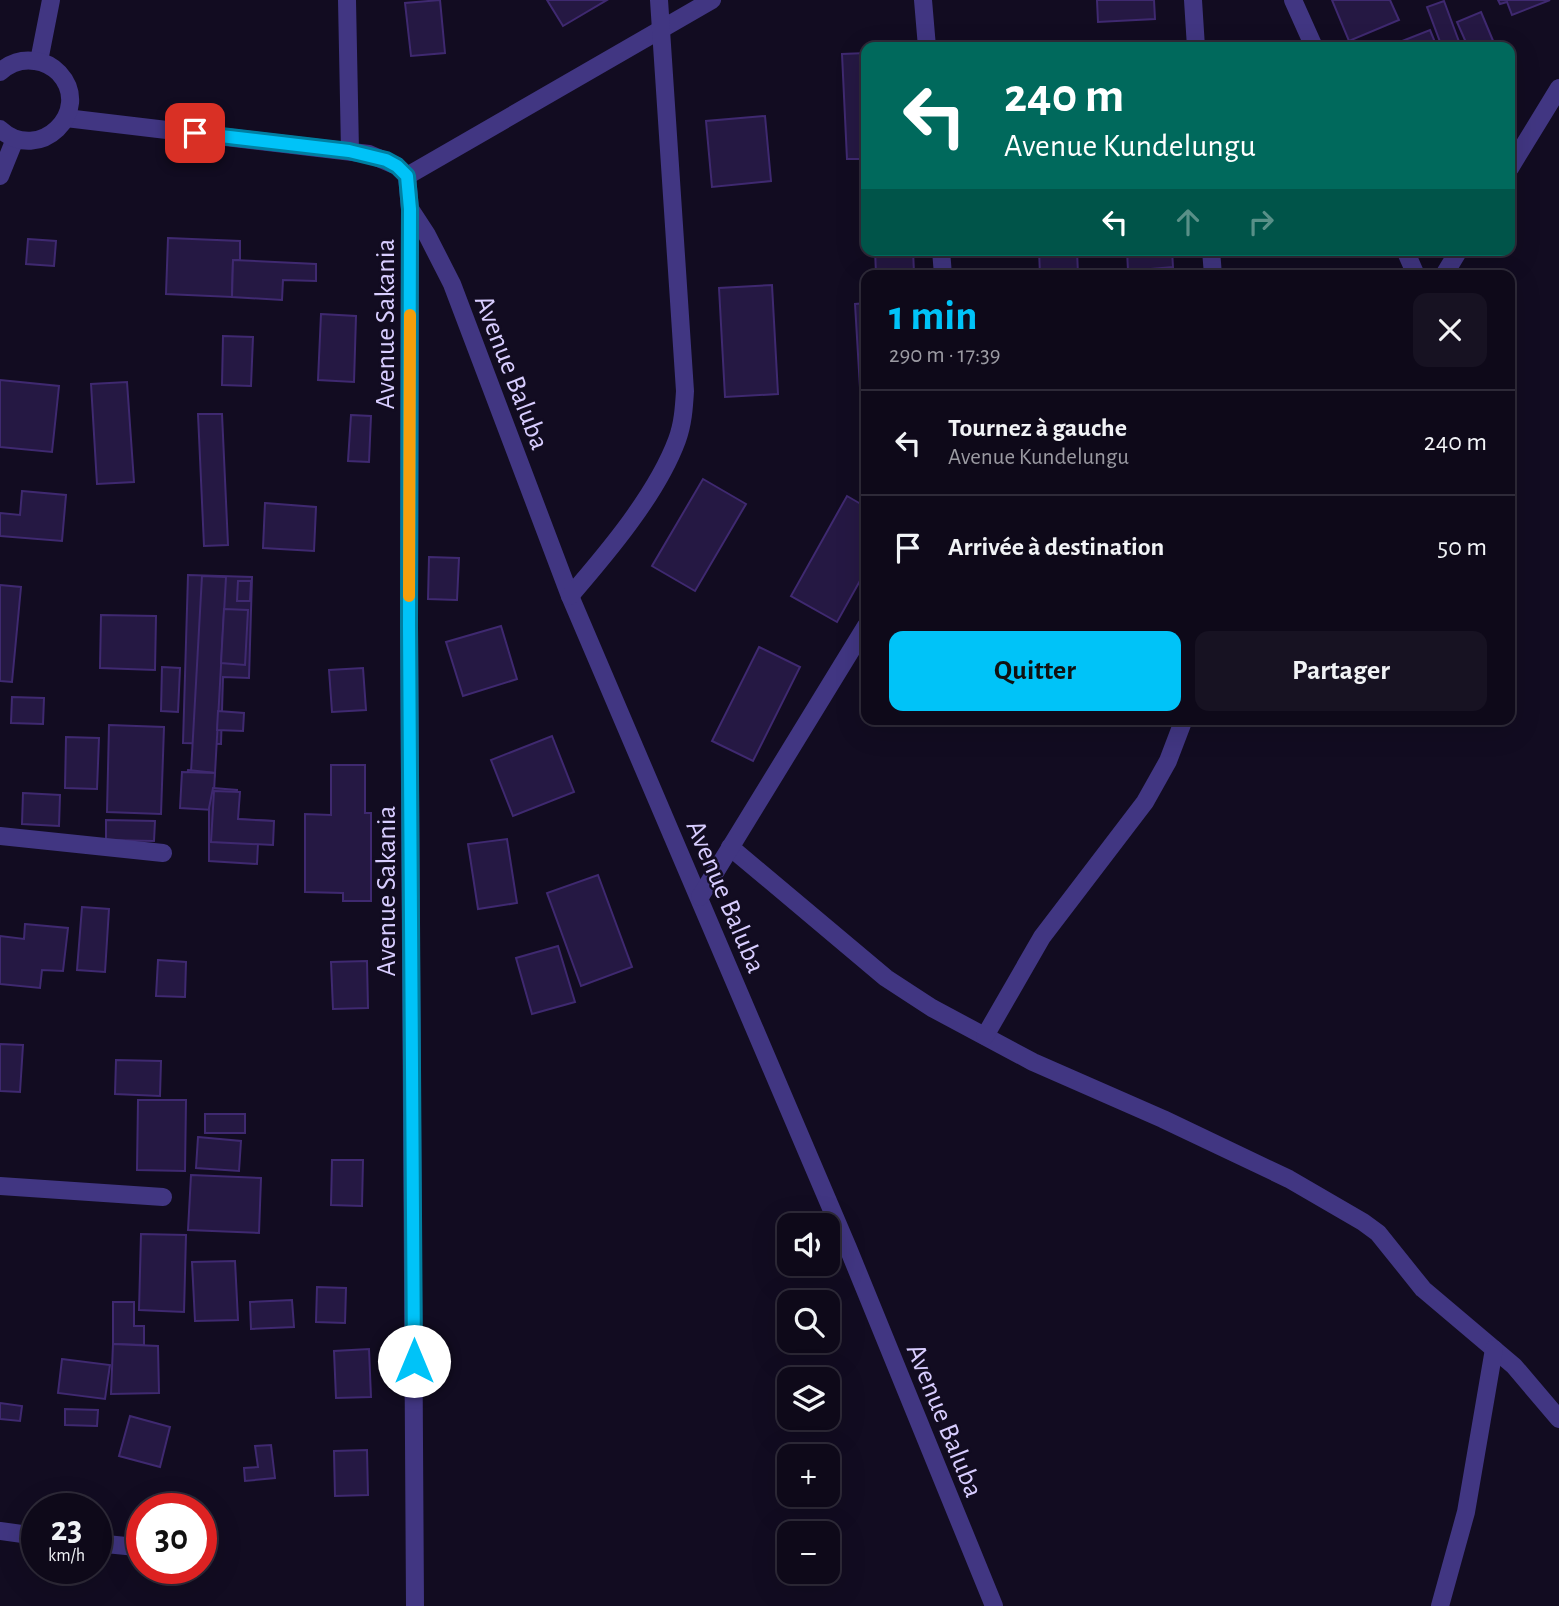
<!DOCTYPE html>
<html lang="fr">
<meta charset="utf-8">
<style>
body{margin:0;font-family:"Alegreya Sans",sans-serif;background:#171222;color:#f1f3f6;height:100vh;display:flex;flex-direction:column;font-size:26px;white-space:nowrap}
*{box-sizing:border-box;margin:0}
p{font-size:23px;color:#9b9aa2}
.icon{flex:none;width:38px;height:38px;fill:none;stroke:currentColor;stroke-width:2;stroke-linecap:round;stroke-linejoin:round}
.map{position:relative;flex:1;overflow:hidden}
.sheet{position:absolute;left:861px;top:270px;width:654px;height:455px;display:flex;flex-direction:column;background:#0e0919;border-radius:14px;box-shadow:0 7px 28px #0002,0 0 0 2px #2e2a38}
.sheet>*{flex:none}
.top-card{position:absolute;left:861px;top:42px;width:654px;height:214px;border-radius:14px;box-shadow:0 7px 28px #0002,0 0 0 2px #2e2a38;background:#00695c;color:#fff;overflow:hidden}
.fabs{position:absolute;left:777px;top:1213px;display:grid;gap:14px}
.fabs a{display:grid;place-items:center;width:63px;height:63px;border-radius:14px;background:#0e0919;box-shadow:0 7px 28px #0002,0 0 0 2px #2e2a38;font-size:35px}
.speed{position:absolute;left:21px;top:1493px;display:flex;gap:14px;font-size:35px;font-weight:700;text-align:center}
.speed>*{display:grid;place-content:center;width:91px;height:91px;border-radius:50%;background:#0e0919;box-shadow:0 7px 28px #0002,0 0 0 2px #2e2a38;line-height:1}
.speed small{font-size:18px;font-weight:400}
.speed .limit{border:10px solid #d22;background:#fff;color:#111}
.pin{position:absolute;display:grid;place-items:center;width:60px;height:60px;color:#fff;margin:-30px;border-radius:14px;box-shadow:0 4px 10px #0006}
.me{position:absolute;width:77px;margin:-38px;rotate:0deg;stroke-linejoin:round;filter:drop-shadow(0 0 5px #0008)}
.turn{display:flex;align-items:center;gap:24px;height:147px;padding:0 28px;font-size:32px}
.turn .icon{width:91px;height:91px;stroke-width:2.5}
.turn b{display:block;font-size:49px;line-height:60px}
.lanes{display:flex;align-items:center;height:66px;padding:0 28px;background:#0003;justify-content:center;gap:35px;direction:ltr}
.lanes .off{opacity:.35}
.round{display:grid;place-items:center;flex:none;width:74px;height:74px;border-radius:14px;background:#171222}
.summary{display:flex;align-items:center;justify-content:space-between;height:119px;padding:0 28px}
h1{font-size:42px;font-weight:700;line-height:52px;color:#00c3f8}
.primary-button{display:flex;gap:14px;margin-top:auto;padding:14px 28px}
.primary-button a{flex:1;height:80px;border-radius:14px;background:#00c3f8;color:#111;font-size:28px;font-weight:700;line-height:80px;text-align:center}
.primary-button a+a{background:#171222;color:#f1f3f6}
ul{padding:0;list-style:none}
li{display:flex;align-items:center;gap:21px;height:105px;padding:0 28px;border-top:2px solid #2e2a38}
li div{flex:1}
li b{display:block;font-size:26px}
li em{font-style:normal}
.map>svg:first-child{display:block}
.building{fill:#251843;stroke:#3f2970;stroke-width:2}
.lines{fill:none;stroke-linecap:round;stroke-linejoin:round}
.minor{stroke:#413682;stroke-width:18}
.tertiary{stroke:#413682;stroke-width:18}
.route-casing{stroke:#007fa1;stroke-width:18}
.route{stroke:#00c3f8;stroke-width:12}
.slow{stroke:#f59e0b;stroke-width:12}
.labels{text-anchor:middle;stroke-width:5;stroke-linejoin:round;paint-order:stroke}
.street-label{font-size:28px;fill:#d8cdff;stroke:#120c21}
</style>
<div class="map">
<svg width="1559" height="1606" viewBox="0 0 1559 1606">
<rect width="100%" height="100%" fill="#120c21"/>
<g class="building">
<path d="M440 0 445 53 411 56 405 3Z"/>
<path d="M547 0H607L563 26Z"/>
<path d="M1097 0H1154L1155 19 1098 22Z"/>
<path d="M1332 0H1390L1399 20 1349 41Z"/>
<path d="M1498 0H1550L1512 15 1507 2 1500 4Z"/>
<path d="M1444 1 1461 47H1442L1427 7Z"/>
<path d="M1481 12 1494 43 1484 47H1468L1457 22Z"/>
<path d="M1430 30 1437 47H1387Z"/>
<path d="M866 53V159H847L842 54Z"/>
<path d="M765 116 771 181 712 187 706 121Z"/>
<path d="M168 238 240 241V260H233L232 297 166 294Z"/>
<path d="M28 239 56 241 54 266 26 264Z"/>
<path d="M875 250H913L914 273 876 274Z"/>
<path d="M1039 250H1077L1078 275H1040Z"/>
<path d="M1127 250H1172L1173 267 1128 271Z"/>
<path d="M233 260 316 264V281L283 280 282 300 232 297Z"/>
<path d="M772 285 778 394 725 397 719 288Z"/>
<path d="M866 303V421H862L855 304Z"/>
<path d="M321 314 356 316 354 382 318 380Z"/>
<path d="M223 336 253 337 251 386 222 385Z"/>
<path d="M0 380 59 386 52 452 0 447Z"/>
<path d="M127 382 134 482 97 484 91 384Z"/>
<path d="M198 414H222L228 545 204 546Z"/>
<path d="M351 415 371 416 369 462 348 461Z"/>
<path d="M703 479 746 504 695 591 652 566Z"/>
<path d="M22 491 66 495 62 541 0 536V513L20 515Z"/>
<path d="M847 496 866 507V570L837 622 791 596Z"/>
<path d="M265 503 316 507 314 551 263 548Z"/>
<path d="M429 557 459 558 457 600 428 599Z"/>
<path d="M188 575 252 577 249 678 223 677 221 744 183 743Z"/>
<path d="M202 576 226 577 215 773 191 772Z"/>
<path d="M238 581H251L250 601H237Z"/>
<path d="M0 585 21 587 12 682 0 681Z"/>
<path d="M224 609 248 610 245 665 221 663Z"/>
<path d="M101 615 156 616 155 670 100 668Z"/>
<path d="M501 626 517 679 463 696 446 642Z"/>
<path d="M759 647 800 667 753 761 712 741Z"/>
<path d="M162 667 180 668 178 712 161 711Z"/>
<path d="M363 668 366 710 332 712 329 670Z"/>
<path d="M12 697 44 698 43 724 11 723Z"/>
<path d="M218 711 244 713 243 731 217 730Z"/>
<path d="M109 725 164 727 161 814 107 812Z"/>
<path d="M552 736 574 792 513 816 491 760Z"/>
<path d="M66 737 99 738 97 789 65 788Z"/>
<path d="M331 765H365V813H371V901H343V893L305 892V814L331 815Z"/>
<path d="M188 770 215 773 209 808 183 804Z"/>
<path d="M182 772 215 773 213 810 180 808Z"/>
<path d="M213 788 237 790 235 819 272 821 271 844 258 843 257 864 209 861V808Z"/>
<path d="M214 791 240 792 238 819 274 821 273 845 211 842Z"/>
<path d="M23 793 60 795 59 826 22 824Z"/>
<path d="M106 820 155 821 154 841 106 840Z"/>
<path d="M507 839 517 903 478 909 468 844Z"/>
<path d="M598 875 632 967 581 986 547 893Z"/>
<path d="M82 907 109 909 105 972 77 970Z"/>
<path d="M25 924 68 928 63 971 42 970 40 988 0 984V936L24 939Z"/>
<path d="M558 946 575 1002 532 1014 516 958Z"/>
<path d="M158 960 186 962 185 997 156 996Z"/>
<path d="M367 961 368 1008 333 1009 331 962Z"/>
<path d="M0 1044 23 1045 20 1092 0 1091Z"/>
<path d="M116 1060 161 1061 160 1096 115 1094Z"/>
<path d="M138 1100H186L185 1171 137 1170Z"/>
<rect x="205" y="1114" width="40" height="19"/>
<path d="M198 1137 241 1141 239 1171 196 1168Z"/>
<path d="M332 1160H363L362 1206 331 1205Z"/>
<path d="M191 1175 261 1178 259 1233 188 1230Z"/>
<path d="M141 1234 186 1235 184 1312 139 1310Z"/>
<path d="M235 1261 238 1320 195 1321 192 1262Z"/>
<path d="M317 1287 346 1288 345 1323 316 1322Z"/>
<path d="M292 1300 294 1327 251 1329 250 1302Z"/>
<path d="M113 1302H134V1326H144V1345L113 1344Z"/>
<path d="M113 1344 158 1346 159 1393 111 1394Z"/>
<path d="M369 1349 371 1397 336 1398 334 1351Z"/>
<path d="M62 1359 110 1365 105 1399 58 1393Z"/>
<path d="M0 1403 22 1406 20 1421 0 1419Z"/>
<path d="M65 1409 98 1410 97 1426 65 1425Z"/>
<path d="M130 1416 170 1427 160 1467 119 1456Z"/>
<path d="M271 1445 275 1478 245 1481 244 1468 258 1467 255 1446Z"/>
<path d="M367 1450 368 1495 335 1496 334 1451Z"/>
<rect x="201" y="1517" width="11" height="37"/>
</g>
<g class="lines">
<g class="minor">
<path d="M347 0 350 151"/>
<path d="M923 0 927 47"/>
<path d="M1193 0 1196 47"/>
<path d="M1293 0 1314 47"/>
<path d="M66 118 369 154 397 166 407 176"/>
<path d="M1510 168 1559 88"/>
<path d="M0 176 15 139"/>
<path d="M407 176 410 209 409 626 415 1606"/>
<path d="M407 176 712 0"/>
<path d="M410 209 427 235 452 284 570 596 848 1248 994 1606"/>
<path d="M941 250 943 275"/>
<path d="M1211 250 1213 275"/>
<path d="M1405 250 1416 275"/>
<path d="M1444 275 1459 250"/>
<path d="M570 596C608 552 657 494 677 440 683 424 684 407 685 391L659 0"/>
<path d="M0 836 163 853"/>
<path d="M730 847 886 978 932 1008 1033 1062 1163 1119 1289 1179 1363 1222 1378 1233 1423 1289 1514 1366 1559 1419"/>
<path d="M700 897 866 626"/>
<path d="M985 1036 1042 937 1145 802 1168 761 1184 719"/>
<path d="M0 1186 163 1197"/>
<path d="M0 1531 37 1536"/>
<path d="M96 1543 136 1547"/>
<path d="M1440 1606 1466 1512 1494 1349"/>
</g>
<g class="tertiary">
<path d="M39 61 51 0"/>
<path d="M0 72C10 63 22 59 35 61 44 62 53 67 59 73 94 111 39 165 0 129"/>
</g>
</g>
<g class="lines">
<defs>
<path id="route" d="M195 133 349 151 386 160 397 166 407 176 410 209 409 626 414 1361"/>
</defs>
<use href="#route" class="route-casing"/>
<use href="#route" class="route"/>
<path class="slow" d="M409 596 410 315"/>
</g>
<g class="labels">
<g class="street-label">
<text transform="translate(384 324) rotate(-90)" y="10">Avenue Sakania</text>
<text transform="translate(513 372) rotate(69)" y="10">Avenue Baluba</text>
<text transform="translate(385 891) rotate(-90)" y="10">Avenue Sakania</text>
<text transform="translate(727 896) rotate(67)" y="10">Avenue Baluba</text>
<text transform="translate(946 1420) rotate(68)" y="10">Avenue Baluba</text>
</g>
</g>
</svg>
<div class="fabs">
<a><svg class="icon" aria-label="sound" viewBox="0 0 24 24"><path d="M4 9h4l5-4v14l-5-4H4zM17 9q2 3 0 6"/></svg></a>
<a><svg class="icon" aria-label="search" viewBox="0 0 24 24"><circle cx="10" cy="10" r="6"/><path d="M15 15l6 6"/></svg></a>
<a><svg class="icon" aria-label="layers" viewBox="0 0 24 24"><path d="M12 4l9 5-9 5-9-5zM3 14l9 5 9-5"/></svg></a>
<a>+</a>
<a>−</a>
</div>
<div class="speed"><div>23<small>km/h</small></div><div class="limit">30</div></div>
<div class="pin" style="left:195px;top:133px;background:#d93025"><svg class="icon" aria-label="arrive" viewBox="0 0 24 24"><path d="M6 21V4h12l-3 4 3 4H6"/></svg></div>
<svg class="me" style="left:414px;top:1361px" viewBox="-20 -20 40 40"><circle r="19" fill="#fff"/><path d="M0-13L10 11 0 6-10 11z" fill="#00c3f8"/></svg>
<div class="top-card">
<div class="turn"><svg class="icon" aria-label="left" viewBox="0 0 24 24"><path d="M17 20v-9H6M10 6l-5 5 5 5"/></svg><div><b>240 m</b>Avenue Kundelungu</div></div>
<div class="lanes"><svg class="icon" aria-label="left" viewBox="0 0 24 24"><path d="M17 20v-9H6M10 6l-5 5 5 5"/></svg><svg class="icon off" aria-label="ahead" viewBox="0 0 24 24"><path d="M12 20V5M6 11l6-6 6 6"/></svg><svg class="icon off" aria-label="right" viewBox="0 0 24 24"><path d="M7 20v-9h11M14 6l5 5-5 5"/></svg></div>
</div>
<section class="sheet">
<div class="summary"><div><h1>1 min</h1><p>290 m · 17:39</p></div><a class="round"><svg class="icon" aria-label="close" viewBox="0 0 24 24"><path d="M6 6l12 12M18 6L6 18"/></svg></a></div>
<ul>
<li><svg class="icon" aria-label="left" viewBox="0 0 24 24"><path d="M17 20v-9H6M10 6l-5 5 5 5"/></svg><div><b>Tournez à gauche</b><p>Avenue Kundelungu</p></div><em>240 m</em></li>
<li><svg class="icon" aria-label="arrive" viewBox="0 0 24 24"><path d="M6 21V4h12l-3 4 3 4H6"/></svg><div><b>Arrivée à destination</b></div><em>50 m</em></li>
</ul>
<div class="primary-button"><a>Quitter</a><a>Partager</a></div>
</section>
</div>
